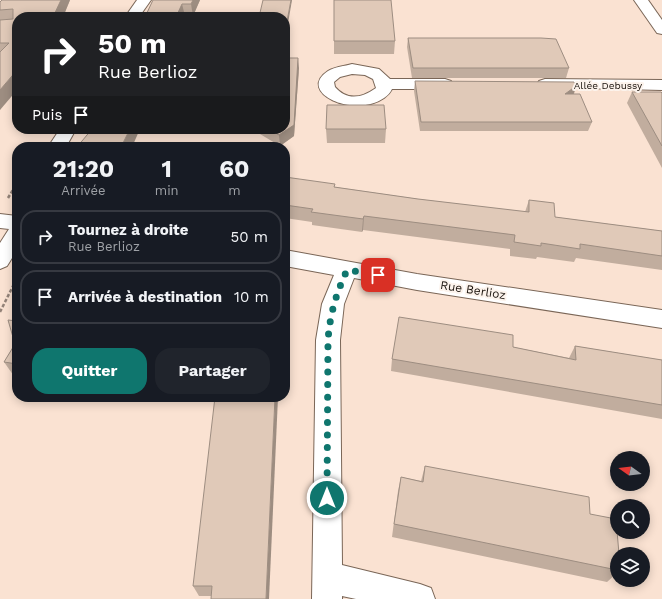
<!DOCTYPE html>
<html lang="fr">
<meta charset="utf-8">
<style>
body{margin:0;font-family:"Work Sans",sans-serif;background:#20242c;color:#f1f3f6;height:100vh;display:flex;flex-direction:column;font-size:15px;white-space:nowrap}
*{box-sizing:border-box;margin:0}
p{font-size:13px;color:#9ea1a6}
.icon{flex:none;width:22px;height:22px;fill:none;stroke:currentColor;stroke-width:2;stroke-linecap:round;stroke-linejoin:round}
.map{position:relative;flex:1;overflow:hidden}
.panel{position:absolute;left:12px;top:142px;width:278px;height:260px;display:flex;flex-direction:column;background:#171b24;border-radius:16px;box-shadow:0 2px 10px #0003}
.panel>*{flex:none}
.banner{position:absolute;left:12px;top:12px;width:278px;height:122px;border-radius:16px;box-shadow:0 2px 10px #0003;background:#202124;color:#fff;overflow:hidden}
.needle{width:26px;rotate:284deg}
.fabs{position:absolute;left:610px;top:451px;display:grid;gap:8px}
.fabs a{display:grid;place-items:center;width:40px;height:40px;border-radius:50%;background:#171b24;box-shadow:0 2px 10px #0003;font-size:20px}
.pin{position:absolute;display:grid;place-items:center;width:34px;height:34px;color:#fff;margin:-17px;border-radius:8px;box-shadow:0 2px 6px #0006}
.me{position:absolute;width:44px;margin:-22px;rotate:0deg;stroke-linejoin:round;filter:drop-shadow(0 0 3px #0008)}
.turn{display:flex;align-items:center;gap:14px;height:84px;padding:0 20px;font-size:18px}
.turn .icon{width:52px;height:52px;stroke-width:2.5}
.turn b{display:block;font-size:28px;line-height:34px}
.then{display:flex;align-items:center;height:38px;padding:0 20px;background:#0003;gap:8px;font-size:15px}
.eta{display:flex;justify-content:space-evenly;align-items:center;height:68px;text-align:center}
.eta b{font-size:24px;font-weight:700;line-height:28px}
.primary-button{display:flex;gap:8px;margin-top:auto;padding:8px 20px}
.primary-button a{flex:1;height:46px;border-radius:16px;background:#0f766e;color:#fff;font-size:16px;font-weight:700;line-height:46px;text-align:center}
.primary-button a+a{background:#20242c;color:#f1f3f6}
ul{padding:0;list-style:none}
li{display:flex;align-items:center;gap:12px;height:54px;margin:0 8px 6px;padding:0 12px;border:2px solid #363941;border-radius:16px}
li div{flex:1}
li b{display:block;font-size:15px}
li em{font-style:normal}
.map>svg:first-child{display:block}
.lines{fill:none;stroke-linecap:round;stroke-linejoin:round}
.minor-casing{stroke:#7a6657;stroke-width:2}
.path{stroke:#948378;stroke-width:2.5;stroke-dasharray:3.5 2;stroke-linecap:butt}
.minor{fill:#fff;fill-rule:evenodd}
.wall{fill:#c1ad9e}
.shaded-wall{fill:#9d8d81}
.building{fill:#e0c9b8;stroke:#9d8d81}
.route{stroke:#0f766e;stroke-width:7;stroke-dasharray:0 12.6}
.labels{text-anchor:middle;stroke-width:4;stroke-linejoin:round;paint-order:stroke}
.far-street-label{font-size:10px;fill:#18110b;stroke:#fcf3ec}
.street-label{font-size:12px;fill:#18110b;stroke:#fcf3ec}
</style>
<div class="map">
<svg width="662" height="599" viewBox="0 0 662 599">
<rect width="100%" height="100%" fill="#fae2d2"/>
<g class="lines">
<defs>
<g id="minor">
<path d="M137 0H151L139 17H125Z"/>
<path d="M634 0H648L662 20V34L657 33Z"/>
<path d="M352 64 379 69 390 79H445L451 81 453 84 451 87 445 89H392C390 93 388 95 384 98 354 119 296 92 328 71 334 67 345 66 352 64ZM352 74 365 75 373 79 376 88C362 98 347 101 335 87L334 82 340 77Z"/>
<path d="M545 79 662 80V90L539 87 537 84 539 81Z"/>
<path d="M60 129H76L66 147H48Z"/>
<path d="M0 214 17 216V250L7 266 0 269V243L9 229 0 228Z"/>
<path d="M285 250 417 274 662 310V328L417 290 354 278 344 304 340 340 342 565 420 584 431 588 435 599H356L342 596V599H312L316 340 322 304 334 275 285 266Z"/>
</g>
</defs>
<use href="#minor" class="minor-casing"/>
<g class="path">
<path d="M8 198 17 183"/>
<path d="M0 312 15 282"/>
</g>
<use href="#minor" class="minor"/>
</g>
<g class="wall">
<path d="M70 0 63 17H17L0 110V10Z"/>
<path d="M153 0H200L193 16H185L184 17H145Z"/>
<path d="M334 0 395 41 394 54H334Z"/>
<path d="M408 38 569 68 566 78H412L407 47Z"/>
<path d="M299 68 294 136 280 146 260 134 259 129H285Z"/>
<path d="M415 81 576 86 574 94 592 122 588 131H420L414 91Z"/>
<path d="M632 92 662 93V168L627 103Z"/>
<path d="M326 129H386L385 143H327Z"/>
<path d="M285 177 335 187 418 199 525 212 529 200 555 217 662 231V270L576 258 574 262 537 257 536 259 510 256V249L363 230 362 232 312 225V222L285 218Z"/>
<path d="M17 321V379H16L4 362 15 344Z"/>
<path d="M575 346 662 360V419L391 371 392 359 513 347 569 358Z"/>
<path d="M278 397 211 596H199L193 586Z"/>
<path d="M425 466 590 514 617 554V573L607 582 392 537 398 491 401 477 421 481Z"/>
</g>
<g class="shaded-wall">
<path d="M61 0H70L63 17H53Z"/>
<path d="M193 0H200L193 16 191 4Z"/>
<path d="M291 0H292L285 41V32Z"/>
<path d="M182 4 185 16 184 17H176Z"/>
<path d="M298 58 299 68 294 136 280 146 279 135Z"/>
<path d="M17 70V90L0 110V90Z"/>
<path d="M576 86 573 96 565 94Z"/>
<path d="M130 129H140L132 147H121Z"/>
<path d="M364 216 363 230 362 232 363 219Z"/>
<path d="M275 397H278L269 599H266Z"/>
</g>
<g class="building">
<path d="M2 0H61L53 17H17V70L0 90V52L9 43H0V20L13 19V9L0 10V2Z"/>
<path d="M153 0H193L191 4H182L176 17H145Z"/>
<path d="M263 0H291L285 32V17H259Z"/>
<path d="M334 0H391L395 41H334Z"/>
<path d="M408 38H541L556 39 569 68H413Z"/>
<path d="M285 58H298L294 125 279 135 269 129H285Z"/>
<path d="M415 81 574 82 576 86 565 94H580L592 122H421Z"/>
<path d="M632 92H661L662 93V146Z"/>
<path d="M327 105H384L386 129H326Z"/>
<path d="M92 129H130L121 147H77Z"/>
<path d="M285 177 335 184 334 187 418 199 529 212V200L554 203 555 217 662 231V256L580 244V249L541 243V246L514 242 515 235 364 216 363 219 311 212 313 209 285 205Z"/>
<path d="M399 317 513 335V347L576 360 575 346 662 360V405L392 359Z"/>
<path d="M8 320 17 321V364L4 362 15 344Z"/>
<path d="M215 397H275L266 599H211L212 586H193Z"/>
<path d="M425 466 589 497 590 514 616 519 619 554H617V570L394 524 401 477 423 482Z"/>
</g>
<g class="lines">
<path class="route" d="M327 498 328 340C330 314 336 294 347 270L378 275"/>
</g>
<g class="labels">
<g class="far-street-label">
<text x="608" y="89">Allée Debussy</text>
</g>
<g class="street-label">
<text transform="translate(473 290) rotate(9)" y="4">Rue Berlioz</text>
</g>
</g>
</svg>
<div class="fabs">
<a><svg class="needle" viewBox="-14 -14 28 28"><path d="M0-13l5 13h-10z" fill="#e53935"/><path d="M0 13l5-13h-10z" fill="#9ea1a6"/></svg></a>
<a><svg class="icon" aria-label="search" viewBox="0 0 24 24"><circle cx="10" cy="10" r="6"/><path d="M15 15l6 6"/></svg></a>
<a><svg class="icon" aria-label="layers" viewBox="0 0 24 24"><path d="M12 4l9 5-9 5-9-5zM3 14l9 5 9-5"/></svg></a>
</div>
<div class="pin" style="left:378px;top:275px;background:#d93025"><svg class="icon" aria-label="arrive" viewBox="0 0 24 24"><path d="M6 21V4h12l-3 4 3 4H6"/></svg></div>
<svg class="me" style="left:327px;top:498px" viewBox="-20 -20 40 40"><circle r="17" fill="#0f766e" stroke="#fff" stroke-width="3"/><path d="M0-11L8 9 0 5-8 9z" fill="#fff"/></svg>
<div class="banner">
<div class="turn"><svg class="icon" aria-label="right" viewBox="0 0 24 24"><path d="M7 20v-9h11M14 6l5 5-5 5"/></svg><div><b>50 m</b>Rue Berlioz</div></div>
<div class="then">Puis<svg class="icon" aria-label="arrive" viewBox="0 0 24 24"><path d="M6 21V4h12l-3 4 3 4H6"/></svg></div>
</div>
<section class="panel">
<div class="eta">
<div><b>21:20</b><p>Arrivée</p></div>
<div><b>1</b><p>min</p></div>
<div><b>60</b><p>m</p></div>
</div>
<ul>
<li><svg class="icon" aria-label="right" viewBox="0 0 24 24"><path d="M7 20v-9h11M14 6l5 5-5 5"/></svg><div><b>Tournez à droite</b><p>Rue Berlioz</p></div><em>50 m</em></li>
<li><svg class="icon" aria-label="arrive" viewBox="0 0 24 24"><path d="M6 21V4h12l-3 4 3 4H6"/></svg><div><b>Arrivée à destination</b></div><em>10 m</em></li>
</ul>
<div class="primary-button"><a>Quitter</a><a>Partager</a></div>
</section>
</div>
